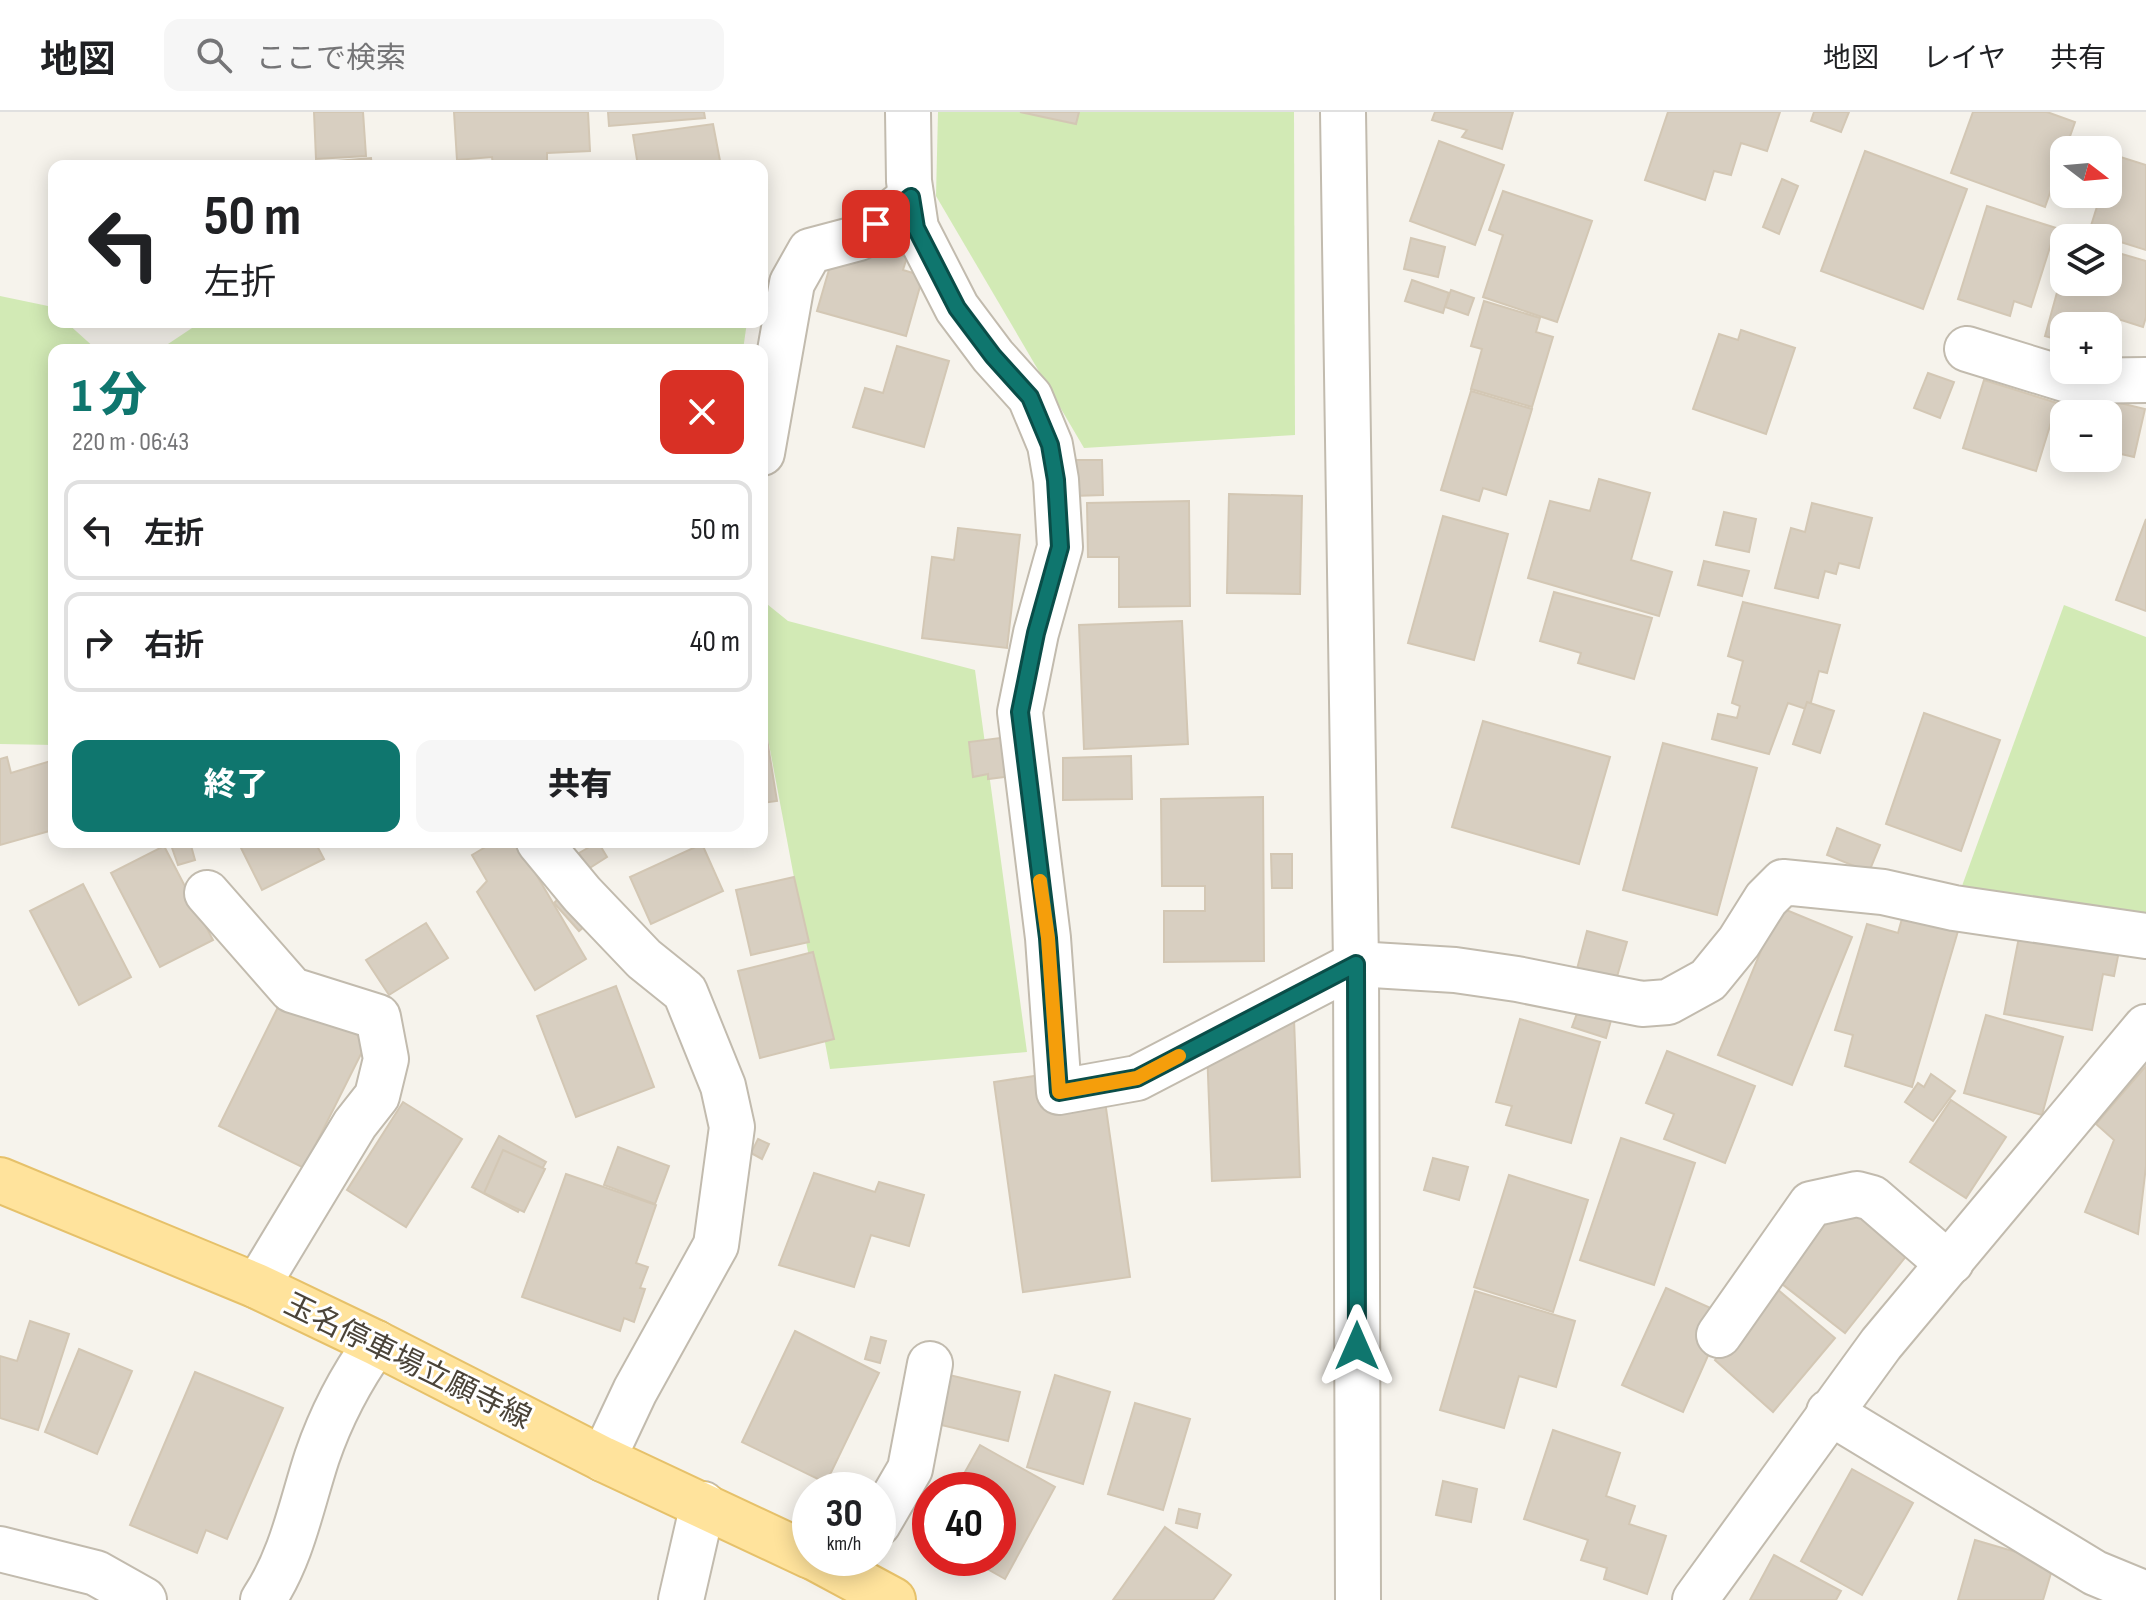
<!DOCTYPE html>
<html lang="ja">
<meta charset="utf-8">
<style>
body{margin:0;font-family:"Sofia Sans Condensed","Noto Sans JP",sans-serif;background:#f6f6f6;color:#202124;height:100vh;display:flex;flex-direction:column;font-size:30px;white-space:nowrap}
*{box-sizing:border-box;margin:0}
p{font-size:26px;color:#757577}
.icon{flex:none;width:44px;height:44px;fill:none;stroke:currentColor;stroke-width:2;stroke-linecap:round;stroke-linejoin:round}
.map{position:relative;flex:1;overflow:hidden}
.details{position:absolute;left:48px;top:232px;width:720px;height:504px;display:flex;flex-direction:column;background:#fff;border-radius:16px;box-shadow:0 4px 20px #0003}
.details>*{flex:none}
.hud{position:absolute;left:48px;top:48px;width:720px;height:168px;border-radius:16px;box-shadow:0 4px 20px #0003;background:#fff;color:#202124;overflow:hidden}
.needle{width:52px;rotate:106deg}
.controls{position:absolute;left:2050px;top:24px;display:grid;gap:16px}
.controls a{display:grid;place-items:center;width:72px;height:72px;border-radius:16px;background:#fff;box-shadow:0 4px 20px #0003;font-size:40px}
.speed{position:absolute;left:792px;top:1360px;display:flex;gap:16px;font-size:40px;font-weight:700;text-align:center}
.speed>*{display:grid;place-content:center;width:104px;height:104px;border-radius:50%;background:#fff;box-shadow:0 4px 20px #0003;line-height:1}
.speed small{font-size:20px;font-weight:400}
.speed .limit{border:12px solid #d22;background:#fff;color:#111}
.pin{position:absolute;display:grid;place-items:center;width:68px;height:68px;color:#fff;margin:-34px;border-radius:16px;box-shadow:0 4px 12px #0006}
.me{position:absolute;width:88px;margin:-44px;rotate:0deg;stroke-linejoin:round;filter:drop-shadow(0 0 6px #0008)}
.turn{display:flex;align-items:center;gap:28px;height:168px;padding:0 24px;font-size:36px}
.turn .icon{width:104px;height:104px;stroke-width:2.5}
.turn b{display:block;font-size:56px;line-height:68px}
.round{display:grid;place-items:center;flex:none;width:84px;height:84px;border-radius:16px;background:#f6f6f6}
.summary{display:flex;align-items:center;justify-content:space-between;height:136px;padding:0 24px}
h1{font-size:48px;font-weight:800;line-height:60px;color:#0f766e}
.action{display:flex;gap:16px;margin-top:auto;padding:16px 24px}
.action a{flex:1;height:92px;border-radius:16px;background:#0f766e;color:#fff;font-size:32px;font-weight:800;line-height:92px;text-align:center}
.action a+a{background:#f6f6f6;color:#202124}
ul{padding:0;list-style:none}
li{display:flex;align-items:center;gap:24px;height:100px;margin:0 16px 12px;padding:0 8px;border:4px solid #e0e0e0;border-radius:16px}
li div{flex:1}
li b{display:block;font-size:30px}
li em{font-style:normal}
header{display:flex;align-items:center;gap:48px;box-sizing:border-box;height:112px;padding:0 40px;background:#fff;border-bottom:2px solid #e0e0e0}
header strong{font-size:38px}
nav{display:flex;gap:44px;margin-inline-start:auto;font-size:28px}
.search{width:560px;height:72px;background:#f6f6f6;display:flex;align-items:center;gap:20px;box-sizing:border-box;padding:0 28px;border-radius:16px;color:#757577;font-size:30px}
.map>svg:first-child{display:block}
.green{fill:#d2eab5}
.building{fill:#d8cfc1;stroke:#d3c7b4;stroke-width:2}
.lines{fill:none;stroke-linecap:round;stroke-linejoin:round}
.minor-casing{stroke:#c2bbae;stroke-width:48}
.major-casing{stroke:#e6c16a;stroke-width:48}
.minor{stroke:#fff;stroke-width:44}
.major{stroke:#ffe39c;stroke-width:44}
.route-casing{stroke:#0a4d48;stroke-width:20}
.route{stroke:#0f766e;stroke-width:14}
.slow{stroke:#f59e0b;stroke-width:14}
.labels{text-anchor:middle;stroke-width:6;stroke-linejoin:round;paint-order:stroke}
.street-label{font-size:30px;fill:#4b4439;stroke:#fff}
</style>
<header>
<strong>地図</strong>
<div class="search"><svg class="icon" aria-label="search" viewBox="0 0 24 24"><circle cx="10" cy="10" r="6"/><path d="M15 15l6 6"/></svg>ここで検索</div>
<nav><a>地図</a><a>レイヤ</a><a>共有</a></nav>
</header>
<div class="map">
<svg width="2146" height="1488" viewBox="0 0 2146 1488">
<rect width="100%" height="100%" fill="#f6f3ec"/>
<g class="green">
<path d="M938 0H1294L1295 323 1084 336 936 84Z"/>
<path d="M0 184 48 194 54 199V210H66L97 238H54V633L0 632Z"/>
<path d="M201 210H747L743 238H159Z"/>
<path d="M762 488 788 509 975 558 1027 940 830 957 762 595Z"/>
<path d="M2064 493 2146 525V824L1954 796Z"/>
</g>
<g class="building">
<path d="M314 0H363L366 44 316 47Z"/>
<path d="M454 0H588L590 39 547 41V54H493L492 45 457 48Z"/>
<path d="M608 0H704L705 6 609 14Z"/>
<path d="M1020 0H1079L1076 12Z"/>
<path d="M1435 0H1513L1502 37 1462 25 1467 18 1432 8Z"/>
<path d="M1668 0H1780L1767 39 1741 31 1731 63 1714 59 1705 88 1645 68Z"/>
<path d="M1814 0H1849L1841 20 1811 9Z"/>
<path d="M1973 0H2047L2075 10 2045 95 1951 61Z"/>
<path d="M713 12 721 54H638L633 23Z"/>
<path d="M1439 29 1504 53 1475 133 1410 109Z"/>
<path d="M1865 39 1967 77 1923 197 1821 159Z"/>
<path d="M2114 43 2146 53V138L2089 120 2101 82H2108V61Z"/>
<path d="M371 46 372 54H337V49Z"/>
<path d="M1782 67 1798 74 1779 122 1763 115Z"/>
<path d="M1503 79 1592 109 1557 210 1483 185 1503 123 1489 118Z"/>
<path d="M1987 94 2056 116 2031 195 2014 189 2010 204 1958 187Z"/>
<path d="M1411 126 1445 135 1438 165 1404 157Z"/>
<path d="M862 132 907 145 903 158 923 164 906 224 817 199 833 144 857 150Z"/>
<path d="M2108 138 2146 149V205L2143 215 2115 206 2108 232V214H2064V240L2056 237 2059 228 2045 224 2064 155V170H2108Z"/>
<path d="M1412 168 1449 181 1443 201 1405 189Z"/>
<path d="M1451 178 1474 186 1468 203 1445 195Z"/>
<path d="M1484 189 1540 206 1536 220 1553 225 1532 295 1471 277 1482 237 1471 234Z"/>
<path d="M1741 218 1795 236 1766 322 1693 297 1719 222 1738 228Z"/>
<path d="M897 234 949 249 924 335 853 315 865 276 883 281Z"/>
<path d="M1928 261 1954 270 1940 306 1914 296Z"/>
<path d="M1984 268 2057 291 2036 359 1963 336Z"/>
<path d="M1471 279 1532 297 1506 383 1483 376 1479 389 1441 378Z"/>
<path d="M2099 286 2145 297 2134 345 2108 339V302H2095Z"/>
<path d="M1073 348H1102L1103 383 1073 384Z"/>
<path d="M1599 367 1650 381 1631 448 1672 460 1659 504 1528 466 1550 389 1590 399Z"/>
<path d="M1229 382 1302 384 1300 482 1227 481Z"/>
<path d="M1189 389 1190 494 1119 495V445H1088L1087 391Z"/>
<path d="M1812 391 1872 406 1859 456 1839 451 1836 462 1825 459 1818 486 1775 476 1791 416 1805 420Z"/>
<path d="M1724 400 1756 407 1749 440 1716 433Z"/>
<path d="M1443 404 1508 422 1474 548 1408 531Z"/>
<path d="M2146 407V499L2116 488Z"/>
<path d="M958 416 1020 423 1007 536 922 526 932 445 954 448Z"/>
<path d="M1704 449 1749 459 1742 484 1698 473Z"/>
<path d="M1554 480 1652 506 1634 567 1578 551 1581 541 1540 529Z"/>
<path d="M1743 490 1840 513 1827 561 1819 559 1809 598 1788 591 1769 642 1712 627 1718 602 1737 606 1740 594 1732 591 1743 549 1728 544Z"/>
<path d="M1182 509 1188 632 1084 637 1079 513Z"/>
<path d="M1807 590 1834 599 1820 641 1793 632Z"/>
<path d="M762 596 777 689 762 691Z"/>
<path d="M1924 601 2000 628 1961 739 1886 712Z"/>
<path d="M1483 609 1610 645 1579 752 1452 715Z"/>
<path d="M1015 624 1021 663 988 667V662L973 665 969 630Z"/>
<path d="M1663 631 1757 656 1717 803 1623 778Z"/>
<path d="M1131 644 1132 687 1063 688V646Z"/>
<path d="M7 645 11 661 54 648V707L51 708 53 718 0 733V647Z"/>
<path d="M1263 685 1264 849 1164 850V799H1205V774H1162L1161 687Z"/>
<path d="M1837 716 1880 733 1869 760 1827 743Z"/>
<path d="M170 730H190L195 748 178 753Z"/>
<path d="M238 730H315L324 747 262 778Z"/>
<path d="M494 730H517L586 847 535 878 477 780 487 769 472 743Z"/>
<path d="M598 730 607 745 588 757 579 741Z"/>
<path d="M702 732 723 779 651 812 630 765Z"/>
<path d="M164 734 213 828 160 855 111 761Z"/>
<path d="M1271 742H1292V776H1272Z"/>
<path d="M794 765 809 830 751 843 736 778Z"/>
<path d="M83 772 131 865 79 893 30 799Z"/>
<path d="M564 781 590 810 579 819 554 791Z"/>
<path d="M1779 795 1852 825 1792 973 1718 943Z"/>
<path d="M1903 803 1958 819 1912 975 1845 954 1853 923 1835 918 1867 812 1898 821Z"/>
<path d="M426 811 448 846 389 883 366 848Z"/>
<path d="M1587 819 1627 830 1616 868 1577 857Z"/>
<path d="M2020 820 2119 839 2114 864 2103 862 2092 918 2004 902Z"/>
<path d="M813 840 834 927 760 946 738 859Z"/>
<path d="M616 874 654 975 576 1005 537 904Z"/>
<path d="M283 885 368 928 304 1056 219 1014Z"/>
<path d="M1579 896 1612 905 1606 926 1572 915Z"/>
<path d="M1986 903 2063 925 2042 1003 1964 981Z"/>
<path d="M1294 907 1300 1065 1212 1069 1206 910Z"/>
<path d="M1520 907 1600 930 1571 1031 1506 1013 1512 994 1496 990Z"/>
<path d="M1667 939 1755 974 1725 1051 1664 1027 1674 1002 1646 991Z"/>
<path d="M1100 954 1130 1165 1023 1180 994 970Z"/>
<path d="M2146 954V1054L2138 1122 2085 1100 2114 1028 2096 1012Z"/>
<path d="M1931 962 1955 979 1933 1009 1905 990 1918 971 1924 975Z"/>
<path d="M1951 988 2006 1025 1966 1086 1910 1050Z"/>
<path d="M403 990 462 1027 406 1115 347 1078Z"/>
<path d="M499 1024 546 1050 518 1100 472 1075Z"/>
<path d="M1621 1026 1695 1051 1654 1173 1580 1148Z"/>
<path d="M758 1027 769 1032 762 1047 751 1041Z"/>
<path d="M618 1035 669 1054 655 1092 604 1073Z"/>
<path d="M503 1038 545 1057 524 1100 484 1081Z"/>
<path d="M1433 1046 1468 1055 1459 1088 1424 1078Z"/>
<path d="M814 1061 875 1080 879 1070 924 1083 909 1134 871 1123 854 1175 779 1153Z"/>
<path d="M566 1062 656 1093 636 1151 648 1155 640 1176 645 1177 634 1210 624 1206 620 1219 522 1185Z"/>
<path d="M1509 1063 1588 1088 1553 1200 1474 1175Z"/>
<path d="M1843 1076 1915 1133 1845 1221 1773 1165Z"/>
<path d="M1771 1172 1835 1226 1773 1300 1715 1248Z"/>
<path d="M1666 1176 1726 1203 1683 1300 1622 1273Z"/>
<path d="M1475 1179 1575 1209 1556 1275 1519 1264 1504 1316 1440 1298Z"/>
<path d="M30 1209 69 1222 38 1318 0 1306V1244L17 1249Z"/>
<path d="M795 1219 879 1261 826 1371 742 1330Z"/>
<path d="M871 1225 886 1229 880 1251 865 1247Z"/>
<path d="M79 1237 132 1259 97 1342 45 1320Z"/>
<path d="M195 1260 283 1296 227 1427 206 1418 197 1441 130 1413Z"/>
<path d="M941 1261 1020 1280 1008 1329 929 1310Z"/>
<path d="M1055 1263 1110 1280 1083 1372 1027 1355Z"/>
<path d="M1135 1291 1190 1307 1163 1398 1108 1382Z"/>
<path d="M1553 1318 1620 1341 1606 1384 1635 1394 1629 1412 1666 1424 1647 1482 1604 1467 1607 1456 1581 1448 1588 1428 1524 1407Z"/>
<path d="M980 1333 1055 1375 1005 1467 968 1446H998V1378H955Z"/>
<path d="M1852 1357 1913 1391 1862 1483 1801 1449Z"/>
<path d="M1443 1369 1477 1377 1471 1410 1436 1403Z"/>
<path d="M1179 1397 1200 1402 1197 1416 1176 1411Z"/>
<path d="M1165 1415 1231 1463 1213 1488H1113Z"/>
<path d="M1975 1428 2054 1451 2043 1488H1958Z"/>
<path d="M1774 1443 1841 1479 1836 1488H1750Z"/>
</g>
<g class="lines">
<defs>
<g id="minor">
<path d="M908 0 909 69 916 116 957 196 993 244 1030 285 1050 333 1056 368 1060 435 1036 521 1020 600 1048 826 1059 980 1137 966 1356 852 1455 858 1517 867 1642 892 1668 890 1708 868 1739 830 1766 787 1783 770 1883 780 1954 796 2146 824"/>
<path d="M1343 0 1356 852 1358 1488"/>
<path d="M1967 237 2071 269 2146 268"/>
<path d="M762 341 792 171 810 139 859 126 911 85"/>
<path d="M539 730 582 782 644 847 685 880 723 974 732 1015 716 1133 635 1279 603 1347"/>
<path d="M207 781 292 878 378 905 386 947 377 984 355 1012 257 1174"/>
<path d="M1719 1223 1811 1092 1857 1082 1872 1086 1938 1143 1951 1150"/>
<path d="M1829 1300 2095 1461 2146 1482"/>
<path d="M878 1412 910 1357 930 1252"/>
<path d="M0 1437 96 1461 144 1488"/>
<path d="M263 1488C292 1445 301 1394 317 1345 331 1304 351 1266 376 1231"/>
<path d="M681 1488 703 1392"/>
<path d="M1695 1488 1881 1232 2146 915"/>
</g>
<g id="major">
<path d="M0 1068 257 1174 376 1231 603 1347 810 1444"/>
<path d="M815 1446 893 1488"/>
</g>
</defs>
<use href="#minor" class="minor-casing"/>
<use href="#major" class="major-casing"/>
<use href="#minor" class="minor"/>
<use href="#major" class="major"/>
</g>
<g class="lines">
<defs>
<path id="route" d="M876 112 911 85 916 116 957 196 993 244 1030 285 1050 333 1056 368 1060 435 1036 521 1020 600 1048 826 1059 980 1137 966 1356 852 1357 1234"/>
</defs>
<use href="#route" class="route-casing"/>
<use href="#route" class="route"/>
<path class="slow" d="M1040 769 1048 826 1059 980 1137 966 1179 944"/>
</g>
<g class="labels">
<g class="street-label">
<text transform="translate(408 1249) rotate(26)" y="10">玉名停車場立願寺線</text>
</g>
</g>
</svg>
<div class="controls">
<a><svg class="needle" viewBox="-14 -14 28 28"><path d="M0-13l5 13h-10z" fill="#e53935"/><path d="M0 13l5-13h-10z" fill="#757577"/></svg></a>
<a><svg class="icon" aria-label="layers" viewBox="0 0 24 24"><path d="M12 4l9 5-9 5-9-5zM3 14l9 5 9-5"/></svg></a>
<a>+</a>
<a>−</a>
</div>
<div class="speed"><div>30<small>km/h</small></div><div class="limit">40</div></div>
<div class="pin" style="left:876px;top:112px;background:#d93025"><svg class="icon" aria-label="arrive" viewBox="0 0 24 24"><path d="M6 21V4h12l-3 4 3 4H6"/></svg></div>
<svg class="me" style="left:1357px;top:1234px" viewBox="-20 -20 40 40"><path d="M0-17L14 15 0 8-14 15z" fill="#0f766e" stroke="#fff" stroke-width="4"/></svg>
<div class="hud">
<div class="turn"><svg class="icon" aria-label="left" viewBox="0 0 24 24"><path d="M17 20v-9H6M10 6l-5 5 5 5"/></svg><div><b>50 m</b>左折</div></div>
</div>
<section class="details">
<div class="summary"><div><h1>1 分</h1><p>220 m · 06:43</p></div><a class="round" style="background:#d93025;color:#fff"><svg class="icon" aria-label="close" viewBox="0 0 24 24"><path d="M6 6l12 12M18 6L6 18"/></svg></a></div>
<ul>
<li><svg class="icon" aria-label="left" viewBox="0 0 24 24"><path d="M17 20v-9H6M10 6l-5 5 5 5"/></svg><div><b>左折</b></div><em>50 m</em></li>
<li><svg class="icon" aria-label="right" viewBox="0 0 24 24"><path d="M7 20v-9h11M14 6l5 5-5 5"/></svg><div><b>右折</b></div><em>40 m</em></li>
</ul>
<div class="action"><a>終了</a><a>共有</a></div>
</section>
</div>
